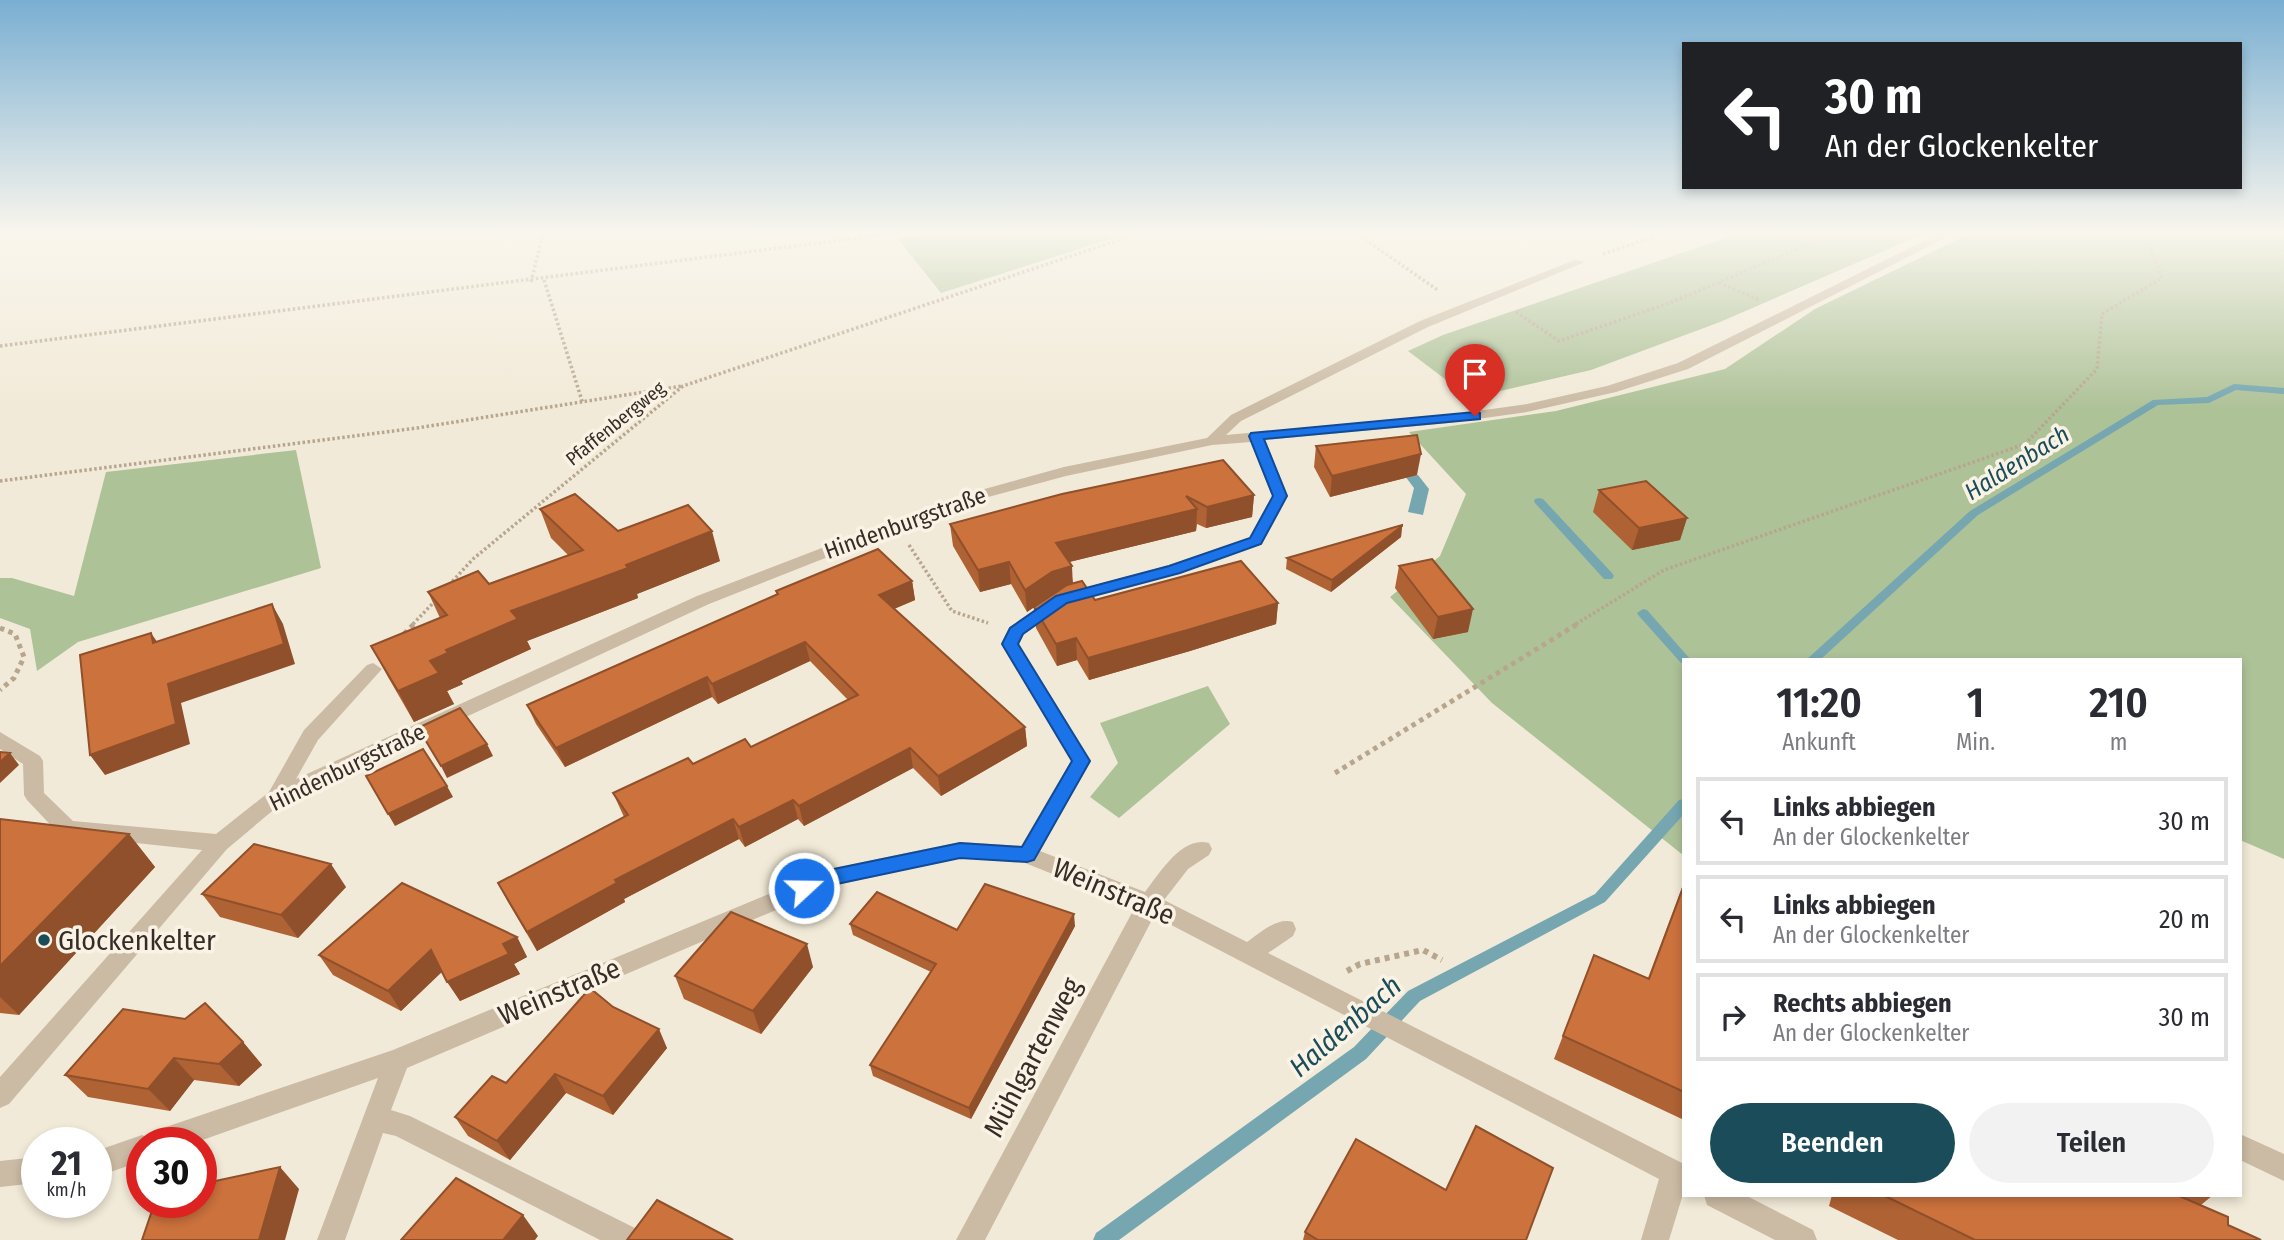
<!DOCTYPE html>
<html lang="de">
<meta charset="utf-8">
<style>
body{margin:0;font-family:"Fira Sans Condensed",sans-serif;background:#f2f2f3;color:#2b2b33;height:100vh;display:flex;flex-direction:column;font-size:26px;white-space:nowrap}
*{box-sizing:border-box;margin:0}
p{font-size:23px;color:#7c7c81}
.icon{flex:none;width:38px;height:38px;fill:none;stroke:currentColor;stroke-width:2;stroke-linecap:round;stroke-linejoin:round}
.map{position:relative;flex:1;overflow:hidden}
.panel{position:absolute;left:1682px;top:658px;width:560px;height:539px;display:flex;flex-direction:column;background:#fff;border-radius:0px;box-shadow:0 4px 10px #0003}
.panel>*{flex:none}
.top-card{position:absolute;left:1682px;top:42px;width:560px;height:147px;border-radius:0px;box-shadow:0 4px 10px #0003;background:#202124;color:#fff;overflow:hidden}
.speed{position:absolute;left:21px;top:1127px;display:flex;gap:14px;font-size:35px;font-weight:700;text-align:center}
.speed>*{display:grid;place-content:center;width:91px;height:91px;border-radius:50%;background:#fff;box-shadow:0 4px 10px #0003;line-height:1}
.speed small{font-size:18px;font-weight:400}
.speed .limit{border:10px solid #d22;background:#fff;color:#111}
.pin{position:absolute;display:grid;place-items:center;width:60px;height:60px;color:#fff;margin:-72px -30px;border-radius:50% 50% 50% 0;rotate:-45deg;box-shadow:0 0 7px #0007}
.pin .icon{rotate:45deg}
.me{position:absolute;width:77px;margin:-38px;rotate:69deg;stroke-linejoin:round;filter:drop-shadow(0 0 5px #0008)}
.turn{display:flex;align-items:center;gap:24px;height:147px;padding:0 28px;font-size:32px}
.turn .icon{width:91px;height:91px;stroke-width:2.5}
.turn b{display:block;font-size:49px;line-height:60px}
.eta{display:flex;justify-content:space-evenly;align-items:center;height:119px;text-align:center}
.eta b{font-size:42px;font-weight:600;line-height:49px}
.primary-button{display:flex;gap:14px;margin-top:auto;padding:14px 28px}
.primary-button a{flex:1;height:80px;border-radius:42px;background:#1a4d59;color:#fff;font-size:28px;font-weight:600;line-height:80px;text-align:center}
.primary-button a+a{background:#f2f2f3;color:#2b2b33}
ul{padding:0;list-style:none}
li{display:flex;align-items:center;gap:21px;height:88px;margin:0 14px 10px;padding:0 14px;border:4px solid #e1e1e2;border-radius:0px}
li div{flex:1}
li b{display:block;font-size:26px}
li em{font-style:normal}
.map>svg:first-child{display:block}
.green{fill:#aec298}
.water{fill:#76a7b1}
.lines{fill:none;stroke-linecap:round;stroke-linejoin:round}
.stream{fill:#76a7b1;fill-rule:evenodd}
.path-far2{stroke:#b7a58e;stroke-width:3.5;stroke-dasharray:2.5 2.5;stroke-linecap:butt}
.path-far1{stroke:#b7a58e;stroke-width:5;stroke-dasharray:4.5 4.5;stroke-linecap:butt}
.path{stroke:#b7a58e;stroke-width:6;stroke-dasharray:5 5;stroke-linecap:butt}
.minor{fill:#cbbba4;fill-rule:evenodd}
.wall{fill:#af6234}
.shaded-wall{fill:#8f502b}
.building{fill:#cc723d;stroke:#8f502b;stroke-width:2}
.route{fill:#1a73e8;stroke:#114b97;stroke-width:2}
.poi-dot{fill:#1a4d59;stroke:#faf3e5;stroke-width:2.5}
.labels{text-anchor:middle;stroke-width:7;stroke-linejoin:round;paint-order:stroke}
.far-street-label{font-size:19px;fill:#362d26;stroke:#faf3e5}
.street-label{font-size:23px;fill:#362d26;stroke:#faf3e5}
.water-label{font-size:24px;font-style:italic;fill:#1a4d59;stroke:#faf3e5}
.near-street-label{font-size:28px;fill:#362d26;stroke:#faf3e5}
.near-poi-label{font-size:28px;fill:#362d26;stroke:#faf3e5;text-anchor:start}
.near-water-label{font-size:28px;font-style:italic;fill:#1a4d59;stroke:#faf3e5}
</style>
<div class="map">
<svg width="2284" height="1240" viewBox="0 0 2284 1240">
<rect width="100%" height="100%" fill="#f2ead8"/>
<g class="green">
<path d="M939 234H1126L941 293 898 239Z"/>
<path d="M1737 234H1923L1720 322 1591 370 1470 398 1408 351 1443 335Z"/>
<path d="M1969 234H2284V859L2240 840V660H1684L1683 855 1492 703 1390 597 1440 556 1466 494 1409 432 1556 411 1725 369 1815 309Z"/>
<path d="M296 450 321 568 78 642 37 671 30 629 0 618V578H12L74 596 106 472Z"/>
<path d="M1208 686 1230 724 1119 818 1090 797 1118 763 1100 723Z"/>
</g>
<path class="water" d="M1418 475 1429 489 1423 515 1408 512 1414 488 1405 476Z"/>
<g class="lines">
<g class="stream">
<path d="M2234 384 2284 388V394L2236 390 2209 403 2158 405 1978 515 1820 660H1806L1970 511 2153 400 2207 397Z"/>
<path d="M1539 498 1543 499 1612 573 1614 576 1612 579H1604L1535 503 1534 501 1535 499Z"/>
<path d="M1643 609 1647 610 1691 660H1684V664L1681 663 1639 616 1637 613Z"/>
<path d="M1684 799V814L1605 902 1420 1001 1366 1059 1119 1240H1093L1096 1233 1354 1047 1408 991 1595 894 1679 800Z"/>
</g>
<g class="path-far2">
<path d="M1357 234 1439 291"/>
<path d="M1603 254 1662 234"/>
<path d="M544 280 583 404"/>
<path d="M531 282 543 234"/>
<path d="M1719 283 1760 300"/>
<path d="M1516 312 1559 341 1672 302 1833 234"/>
<path d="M0 346 890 234"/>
<path d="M0 481 417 428 682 386"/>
<path d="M909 545 952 611 988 623"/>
<path d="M449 585 473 559 683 386 1137 234"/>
<path d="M413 624 436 600"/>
<path d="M1576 624 1664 570 2025 444 2097 369 2102 314 2162 278 2145 234"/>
</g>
<g class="path-far1">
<path d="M0 628 15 634 24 657 14 678 0 690"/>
<path d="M404 634 415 623"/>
<path d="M1335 773 1579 623"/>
</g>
<path class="path" d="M1347 971 1360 964 1423 950 1442 960"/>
<g class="minor">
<path d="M1938 234H1953L1688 369 1616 392 1527 412 1449 423 1265 440 1288 496 1262 544 1181 573 1067 604 1023 634 1019 644 1091 761 1040 851 1145 892C1159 874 1182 835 1209 843L1212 849 1209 855 1188 869 1164 900 1247 942C1260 933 1277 917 1293 922L1296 929 1293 936 1268 953 1684 1164V1191L1669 1240H1641L1659 1179 1154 916 985 1240H956L1135 907 1025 863 960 858 832 886 407 1068 391 1110 410 1116 639 1230 643 1240H600L396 1136 383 1133 345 1240H317L378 1078 194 1143H142V1161L96 1177V1151L142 1135 146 1137 157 1130 393 1050 829 869 960 842 1021 846 1071 761 1001 644 1010 627 1055 596 1169 565 1250 538 1272 496 1251 442 1212 445 1066 476 962 504 709 604 283 802 227 849 9 1104 0 1108V1077L202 850 60 835 27 800 24 795 23 764 0 749V732L40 756 43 761 44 793 73 821 216 834 269 792 304 730 367 665 373 663 382 669 318 740 296 779 697 596 952 498 1064 467 1207 438 1231 415 1420 321 1575 260 1585 262 1428 327 1241 421 1226 435 1449 415 1527 404 1607 386 1678 363Z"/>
<path d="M2240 1134 2284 1154V1181L2240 1160Z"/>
<path d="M37 1157V1183L0 1187V1161Z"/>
<path d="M1704 1195H1745L1813 1230 1817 1240H1775L1707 1205Z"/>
</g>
</g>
<g class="wall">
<path d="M1316 446 1417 475 1330 497 1314 467Z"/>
<path d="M1599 490 1687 518 1680 540 1632 550 1593 512Z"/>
<path d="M1062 494 1254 495 1252 517 1206 528 1197 524 1196 531 1069 562 1073 583 1095 600 1278 603 1276 624 1190 651 1089 680 1077 660 1057 666 1036 628 1034 607 1027 612 1011 584 980 592 953 546 950 524Z"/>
<path d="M540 509 720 561 637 594 638 598 527 641 531 649 461 681 463 684 447 691 454 704 414 722 388 677 371 646 440 618 428 592 489 584 569 556 551 538Z"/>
<path d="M1402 526 1401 537 1331 592 1286 569 1287 558Z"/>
<path d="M1399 566 1468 632 1433 639 1395 588Z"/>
<path d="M912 581 915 600 894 609 1025 727 1027 746 941 796 913 768 804 826 798 819 745 847 739 839 624 899 625 902 537 951 508 902 498 883 624 817 613 793 693 764 751 747 848 700 810 661 718 704 712 697 565 767 536 724 527 705 777 594 776 591Z"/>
<path d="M0 819 129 834 155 867 19 1015 0 1013Z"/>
<path d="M1684 882V1120L1554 1059 1594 955 1648 978Z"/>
<path d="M346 887 298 938 220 917 202 894Z"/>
<path d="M850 924 957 930 1075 926 971 1119 873 1076 870 1065 931 972 853 935Z"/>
<path d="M517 937 527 957 514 964 520 974 460 1001 442 971 401 1011 333 975 319 955Z"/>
<path d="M813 967 761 1034 684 999 675 976Z"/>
<path d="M613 1007 667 1048 613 1115 566 1093 510 1160 468 1136 455 1117 506 1083Z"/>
<path d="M243 1042 262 1065 239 1086 194 1080 170 1111 88 1097 65 1075Z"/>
<path d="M1832 1195H2213L2201 1205 2228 1225 2261 1240H1898L1829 1206Z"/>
<path d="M1305 1232 1526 1240H1303Z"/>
</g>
<g class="shaded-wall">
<path d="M1421 454 1417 475 1330 497 1332 476Z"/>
<path d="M1254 495 1252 517 1206 528 1207 507Z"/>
<path d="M1197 509 1196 531 1057 565 1056 543Z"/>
<path d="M1687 518 1680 540 1632 550 1639 528Z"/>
<path d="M1402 526 1401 537 1331 592 1332 580Z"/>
<path d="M712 531 720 561 637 594 638 598 527 641 531 649 461 681 463 684 447 691 454 704 414 722 398 691 430 661 446 650 511 611Z"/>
<path d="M1009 562 1011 584 980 592 978 570Z"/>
<path d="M1072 566 1073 588 1054 594 1027 612 1025 590 1052 572Z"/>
<path d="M912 581 915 600 882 614 879 595Z"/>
<path d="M1278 603 1276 624 1190 651 1089 680 1088 658Z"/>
<path d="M272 604 283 624 295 664 181 703 190 744 105 775 90 755 168 684Z"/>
<path d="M1473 609 1468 632 1433 639 1438 617Z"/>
<path d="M151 633 164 652 153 643Z"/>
<path d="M1076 638 1077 660 1057 666 1056 644Z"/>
<path d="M805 642 810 661 718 704 712 684Z"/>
<path d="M707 677 712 697 565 767 556 748Z"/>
<path d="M1025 727 1027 746 941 796 938 776Z"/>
<path d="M487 744 493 756 447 778 441 766Z"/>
<path d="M910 748 913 768 804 826 799 806Z"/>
<path d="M10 753 19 765 0 783V762Z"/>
<path d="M447 786 453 797 395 826 388 814Z"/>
<path d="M793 800 798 819 745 847 739 827Z"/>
<path d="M733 819 739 839 624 899 625 902 537 951 527 932 615 880Z"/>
<path d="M129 834 155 867 19 1015 0 997V966Z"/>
<path d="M331 864 346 887 298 938 281 915Z"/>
<path d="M1074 914 1075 926 971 1119 969 1108Z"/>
<path d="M517 937 527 957 514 964 520 974 460 1001 447 982 503 944Z"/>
<path d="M807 944 813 967 761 1034 753 1011Z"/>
<path d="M431 950 444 970 401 1011 388 991Z"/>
<path d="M659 1029 667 1048 613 1115 603 1096Z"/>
<path d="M243 1042 262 1065 239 1086 219 1064Z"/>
<path d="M174 1058 194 1080 170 1111 148 1089Z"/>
<path d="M555 1074 566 1093 510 1160 497 1141Z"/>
<path d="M280 1167 299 1189 285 1240H259Z"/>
<path d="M523 1215 538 1236 535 1240H503Z"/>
</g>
<g class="building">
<path d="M1417 435 1421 454 1332 476 1316 446Z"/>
<path d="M1223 460 1254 495 1207 507 1186 496 1197 509 1056 543 1072 566 1052 572 1025 590 1009 562 978 570 950 524 1062 494Z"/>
<path d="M1646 481 1687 518 1639 528 1599 490Z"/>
<path d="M575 494 618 531 688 505 712 531 626 565 628 568 511 611 518 619 446 650 448 653 430 661 439 673 398 691 371 646 447 615 428 592 478 571 489 584 583 550 540 509Z"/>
<path d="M1402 525V526L1332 580 1287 558Z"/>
<path d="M878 549 912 581 879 595 1025 727 938 776 910 748 799 806 793 800 739 827 733 819 615 880 617 883 527 932 498 883 628 815 613 793 688 758 693 764 745 739 751 747 858 695 805 642 712 684 707 677 556 748 527 705 778 594 776 591Z"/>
<path d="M1432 559 1473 609 1438 617 1399 566Z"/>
<path d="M1241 561 1278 603 1191 629 1088 658 1076 638 1056 644 1034 607 1067 585 1082 581 1095 600Z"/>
<path d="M272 604 284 644 168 684 176 724 90 755 80 655 151 633 153 643Z"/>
<path d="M460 708 487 744 441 766 418 728Z"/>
<path d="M423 749 447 786 388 814 366 776Z"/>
<path d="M0 752 10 753 0 762Z"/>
<path d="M0 819 129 834 0 966Z"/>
<path d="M254 844 331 864 281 915 202 894Z"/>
<path d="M402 883 517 937 503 944 509 954 447 982 431 950 388 991 319 955Z"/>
<path d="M985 884 1074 914 969 1108 870 1065 936 964 850 924 877 892 957 930Z"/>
<path d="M1684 885V1092L1563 1036 1594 955 1649 979Z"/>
<path d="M731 912 807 944 753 1011 675 976Z"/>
<path d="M590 988 613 1007 659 1029 603 1096 555 1074 497 1141 455 1117 492 1076 506 1083Z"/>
<path d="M205 1003 243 1042 219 1064 174 1058 148 1089 65 1075 123 1009 185 1019Z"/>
<path d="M1476 1126 1553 1168 1526 1240H1318L1305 1232 1356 1139 1446 1190Z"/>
<path d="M280 1167 259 1240H142L155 1202H201V1184Z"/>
<path d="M456 1178 523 1215 503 1240H401Z"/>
<path d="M1883 1195H2177L2228 1217V1225L2261 1240H1975Z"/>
<path d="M657 1200 733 1240H627Z"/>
</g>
<linearGradient id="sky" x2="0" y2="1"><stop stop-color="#7aafd2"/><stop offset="0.57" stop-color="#f9f6ed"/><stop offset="1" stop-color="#f9f6ed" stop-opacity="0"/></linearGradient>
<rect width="2284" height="408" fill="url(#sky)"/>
<path class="route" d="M1475 412 1480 413V419L1264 439 1287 496 1261 544 1180 573 1067 603 1023 634 1018 644 1090 761 1034 860 1027 862 960 858 832 885 804 896 797 894 794 888 797 883 829 870 960 843 1022 847 1072 761 1002 644 1010 628 1056 596 1169 566 1250 538 1273 496 1249 436 1251 433Z"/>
<circle class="poi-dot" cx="44" cy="940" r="7"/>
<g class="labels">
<g class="far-street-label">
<text transform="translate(615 423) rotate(-39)" y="7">Pfaffenbergweg</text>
</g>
<g class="street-label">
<text transform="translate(905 523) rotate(-20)" y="8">Hindenburgstraße</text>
<text transform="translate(347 767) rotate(-26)" y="8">Hindenburgstraße</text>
</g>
<g class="water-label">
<text transform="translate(2017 463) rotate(-32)" y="8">Haldenbach</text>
</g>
<g class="near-street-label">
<text transform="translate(1114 891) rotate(23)" y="10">Weinstraße</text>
<text transform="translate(559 991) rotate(-23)" y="10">Weinstraße</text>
<text transform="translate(1032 1057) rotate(-62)" y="10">Mühlgartenweg</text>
</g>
<g class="near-poi-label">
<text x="58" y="950">Glockenkelter</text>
</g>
<g class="near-water-label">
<text transform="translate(1345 1026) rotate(-41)" y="10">Haldenbach</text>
</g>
</g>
</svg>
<div class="speed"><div>21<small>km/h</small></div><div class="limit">30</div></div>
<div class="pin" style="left:1475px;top:416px;background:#d93025"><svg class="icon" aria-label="arrive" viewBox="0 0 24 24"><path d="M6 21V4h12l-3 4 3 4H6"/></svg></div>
<svg class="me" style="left:804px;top:888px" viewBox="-20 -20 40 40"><circle r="17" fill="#1a73e8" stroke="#fff" stroke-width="3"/><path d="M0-11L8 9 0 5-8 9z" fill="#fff"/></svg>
<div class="top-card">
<div class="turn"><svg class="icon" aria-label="left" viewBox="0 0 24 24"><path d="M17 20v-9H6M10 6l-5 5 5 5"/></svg><div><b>30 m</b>An der Glockenkelter</div></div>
</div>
<section class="panel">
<div class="eta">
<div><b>11:20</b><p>Ankunft</p></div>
<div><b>1</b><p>Min.</p></div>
<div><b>210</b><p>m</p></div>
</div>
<ul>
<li><svg class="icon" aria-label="left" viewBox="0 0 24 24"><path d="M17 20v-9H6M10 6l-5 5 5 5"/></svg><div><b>Links abbiegen</b><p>An der Glockenkelter</p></div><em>30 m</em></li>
<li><svg class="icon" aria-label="left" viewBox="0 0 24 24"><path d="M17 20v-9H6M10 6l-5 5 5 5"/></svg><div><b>Links abbiegen</b><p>An der Glockenkelter</p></div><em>20 m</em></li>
<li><svg class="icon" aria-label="right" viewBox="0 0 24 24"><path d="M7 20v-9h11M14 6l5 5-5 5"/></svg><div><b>Rechts abbiegen</b><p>An der Glockenkelter</p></div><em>30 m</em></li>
</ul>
<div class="primary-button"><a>Beenden</a><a>Teilen</a></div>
</section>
</div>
